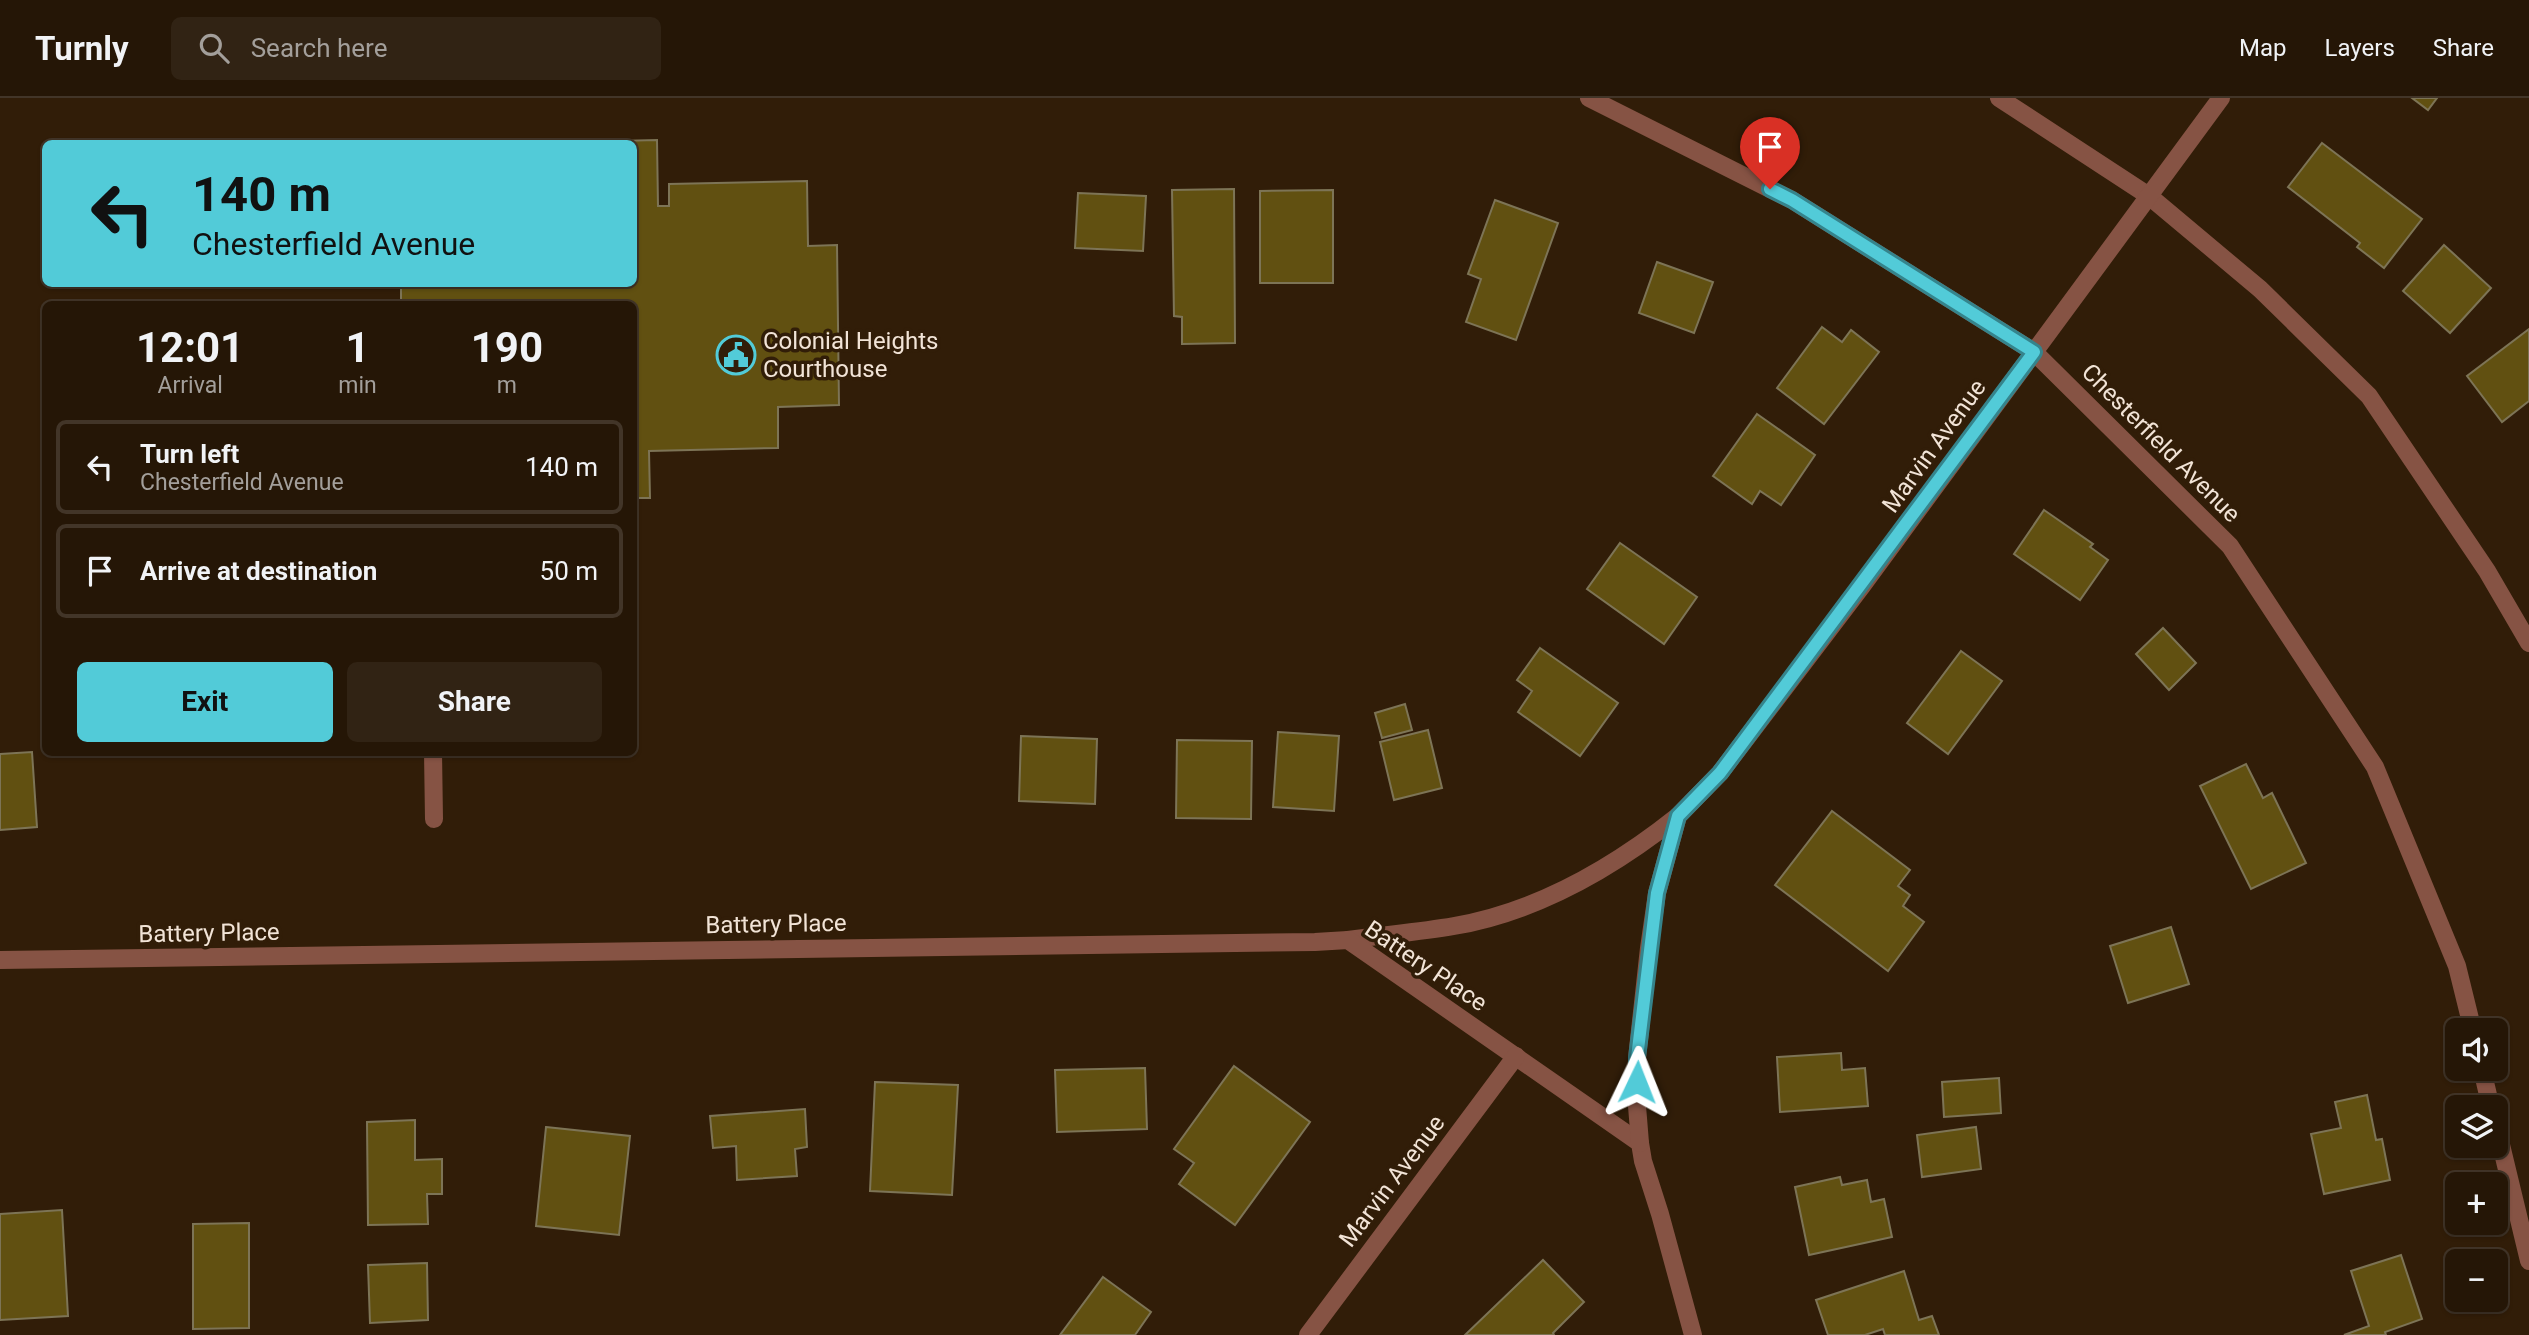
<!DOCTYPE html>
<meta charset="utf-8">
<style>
body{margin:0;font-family:Roboto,sans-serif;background:#312314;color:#f1f3f6;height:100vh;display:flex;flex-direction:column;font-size:26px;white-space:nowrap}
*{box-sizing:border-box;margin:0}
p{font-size:23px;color:#a39f9b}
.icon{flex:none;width:38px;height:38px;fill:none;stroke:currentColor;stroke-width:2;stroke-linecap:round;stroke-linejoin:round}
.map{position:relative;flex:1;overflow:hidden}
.sheet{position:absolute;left:42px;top:203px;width:595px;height:455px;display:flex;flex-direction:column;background:#251606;border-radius:10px;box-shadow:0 2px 5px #0004,0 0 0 2px #423528}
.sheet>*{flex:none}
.guide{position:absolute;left:42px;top:42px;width:595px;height:147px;border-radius:10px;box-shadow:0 2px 5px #0004,0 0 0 2px #423528;background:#52cbd8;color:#111;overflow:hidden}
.controls{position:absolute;left:2445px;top:920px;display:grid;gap:14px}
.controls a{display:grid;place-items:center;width:63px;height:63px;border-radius:10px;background:#251606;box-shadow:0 2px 5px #0004,0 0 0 2px #423528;font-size:35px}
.pin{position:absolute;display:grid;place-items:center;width:60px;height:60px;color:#fff;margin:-72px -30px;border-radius:50% 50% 50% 0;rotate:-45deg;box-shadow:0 0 7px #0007}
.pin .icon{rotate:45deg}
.me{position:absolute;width:77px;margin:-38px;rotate:2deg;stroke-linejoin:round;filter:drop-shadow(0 0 5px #0008)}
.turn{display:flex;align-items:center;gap:24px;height:147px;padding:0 35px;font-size:32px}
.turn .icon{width:91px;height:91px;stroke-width:2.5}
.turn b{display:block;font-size:49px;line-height:60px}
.eta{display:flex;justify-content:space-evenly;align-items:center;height:119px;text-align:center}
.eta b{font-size:42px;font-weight:700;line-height:49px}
.action{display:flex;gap:14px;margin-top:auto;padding:14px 35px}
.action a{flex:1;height:80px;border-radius:10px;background:#52cbd8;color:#111;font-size:28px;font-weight:700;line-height:80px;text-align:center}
.action a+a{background:#312314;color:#f1f3f6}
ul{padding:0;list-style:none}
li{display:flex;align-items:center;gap:21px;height:94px;margin:0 14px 10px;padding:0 21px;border:4px solid #423528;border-radius:10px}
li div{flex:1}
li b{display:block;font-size:26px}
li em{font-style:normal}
header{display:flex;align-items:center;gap:42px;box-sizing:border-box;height:98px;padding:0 35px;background:#251606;border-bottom:2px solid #423528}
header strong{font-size:33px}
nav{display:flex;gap:38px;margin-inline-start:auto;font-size:24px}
.search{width:490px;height:63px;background:#312314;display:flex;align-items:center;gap:18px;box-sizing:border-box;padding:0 24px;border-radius:10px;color:#a39f9b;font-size:26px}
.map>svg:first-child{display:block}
.building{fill:#615011;stroke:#7d7456;stroke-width:2}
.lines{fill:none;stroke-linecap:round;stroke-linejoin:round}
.service{stroke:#865344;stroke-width:18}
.minor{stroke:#865344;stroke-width:18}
.route-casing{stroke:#35848c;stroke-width:18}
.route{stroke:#52cbd8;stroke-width:12}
.labels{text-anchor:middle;stroke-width:7;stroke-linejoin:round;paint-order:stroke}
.poi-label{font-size:24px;fill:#f2e4d7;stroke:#311d08;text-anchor:start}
.street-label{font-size:24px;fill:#f2e4d7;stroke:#311d08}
</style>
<header>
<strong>Turnly</strong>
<div class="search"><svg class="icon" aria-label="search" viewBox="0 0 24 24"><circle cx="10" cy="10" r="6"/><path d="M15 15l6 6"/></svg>Search here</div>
<nav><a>Map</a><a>Layers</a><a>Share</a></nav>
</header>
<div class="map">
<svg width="2529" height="1237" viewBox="0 0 2529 1237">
<rect width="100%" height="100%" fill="#311d08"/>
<g class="building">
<path d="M2412 0H2437L2428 12Z"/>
<path d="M657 42 658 108H669V86L807 83 808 148 837 147 839 307 778 309V350L649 353 650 400H634V206H401V186H634V46L574 44Z"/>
<path d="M2322 45 2422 121 2384 170 2357 149 2360 145 2288 89Z"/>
<path d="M1234 91 1235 245 1182 246V219L1174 218 1172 92Z"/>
<path d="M1333 92V185H1260V93Z"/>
<path d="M1078 95 1146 98 1143 153 1075 150Z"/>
<path d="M1495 102 1558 125 1516 242 1466 224 1481 181 1468 176Z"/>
<path d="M2444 147 2491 190 2450 235 2403 193Z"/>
<path d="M1657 164 1713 184 1694 235 1639 215Z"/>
<path d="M1822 229 1842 244 1851 232 1879 254 1824 326 1777 290Z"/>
<path d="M2529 231V303L2502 324 2467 278Z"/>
<path d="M1757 316 1815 357 1781 407 1760 393 1752 406 1713 378Z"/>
<path d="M2044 412 2093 446 2090 449 2108 462 2080 502 2014 456Z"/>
<path d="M1620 445 1697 499 1664 546 1587 491Z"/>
<path d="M2163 530 2196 565 2169 592 2136 556Z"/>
<path d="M1540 550 1618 605 1580 658 1518 614 1532 593 1517 582Z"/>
<path d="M1961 553 2002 583 1948 656 1907 625Z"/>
<path d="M1405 606 1412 632 1382 640 1375 615Z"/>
<path d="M1428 632 1442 690 1394 702 1380 644Z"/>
<path d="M1278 634 1339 638 1334 713 1273 709Z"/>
<path d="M1021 638 1097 641 1095 706 1019 703Z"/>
<path d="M1177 642 1252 643 1251 721 1176 720Z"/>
<path d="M32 654 37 729 0 732V656Z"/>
<path d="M2246 666 2263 700 2272 695 2306 765 2251 791 2200 688Z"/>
<path d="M1832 713 1910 772 1898 788 1910 797 1903 808 1924 824 1888 873 1775 787Z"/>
<path d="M2171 829 2189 886 2128 905 2110 848Z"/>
<path d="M1841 955 1842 972 1865 970 1868 1008 1780 1014 1777 959Z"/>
<path d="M1234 968 1310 1024 1235 1127 1179 1086 1194 1065 1174 1051Z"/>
<path d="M1145 970 1147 1031 1057 1034 1055 972Z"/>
<path d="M1999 980 2001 1015 1944 1019 1942 984Z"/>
<path d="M875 984 958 987 952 1097 870 1093Z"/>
<path d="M2367 997 2376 1042 2382 1041 2390 1082 2324 1096 2311 1036 2341 1030 2335 1004Z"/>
<path d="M805 1011 807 1049 795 1051 797 1078 737 1082 736 1048 713 1050 710 1018Z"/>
<path d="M415 1022V1062L442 1061V1096H427L428 1126 368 1127 367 1024Z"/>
<path d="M546 1029 630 1038 619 1137 536 1128Z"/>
<path d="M1976 1029 1981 1071 1922 1079 1917 1037Z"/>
<path d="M1840 1079 1842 1087 1867 1082 1871 1104 1884 1101 1892 1139 1809 1157 1795 1089Z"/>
<path d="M62 1112 68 1218 0 1222V1116Z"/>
<path d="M249 1125V1230L193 1231V1126Z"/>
<path d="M2401 1157 2422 1221 2385 1234 2386 1237H2344L2369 1228 2351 1173Z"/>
<path d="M1543 1162 1584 1204 1553 1235 1554 1237H1465Z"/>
<path d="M427 1165 428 1222 370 1225 368 1167Z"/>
<path d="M1904 1173 1919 1222 1932 1218 1939 1237H1885L1883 1231 1865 1237H1828L1816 1202Z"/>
<path d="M1103 1179 1151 1214 1135 1237H1060Z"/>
</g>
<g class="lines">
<path class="service" d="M433 654 434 721"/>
<g class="minor">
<path d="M1589 0 1792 102 2034 254 2230 448 2375 669 2457 868 2473 933"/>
<path d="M1999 0 2149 98 2260 191 2369 298 2487 473 2529 545"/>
<path d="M1348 842C1383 837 1419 834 1454 828 1536 814 1614 769 1678 718"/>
<path d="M0 862 1315 844 1348 842 1640 1045 1643 1063 1660 1116 1693 1237"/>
<path d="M2482 971 2491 1010"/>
<path d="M2496 1026 2529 1163"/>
<path d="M1640 1045 1637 1008V960L1649 850 1657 795 1678 718 1720 675 1862 488 2221 0"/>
<path d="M1308 1237 1516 958"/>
</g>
</g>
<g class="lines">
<defs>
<path id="route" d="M1637 984V960L1657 795 1678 718 1720 675 2034 254 1792 102 1770 91"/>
</defs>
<use href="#route" class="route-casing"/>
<use href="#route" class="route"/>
</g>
<defs>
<symbol id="civic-ring" viewBox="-11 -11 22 22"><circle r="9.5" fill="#311d08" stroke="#52cbd8" stroke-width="1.5"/><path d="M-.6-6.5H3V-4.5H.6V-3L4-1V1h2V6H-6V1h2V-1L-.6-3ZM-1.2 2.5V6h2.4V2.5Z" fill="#52cbd8"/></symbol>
</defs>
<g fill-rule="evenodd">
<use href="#civic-ring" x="714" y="235" width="44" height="44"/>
</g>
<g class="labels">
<g class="poi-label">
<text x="763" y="251">Colonial Heights<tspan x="763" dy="28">Courthouse</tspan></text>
</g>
<g class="street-label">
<text transform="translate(2161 345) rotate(45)" y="8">Chesterfield Avenue</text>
<text transform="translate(1934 348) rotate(-54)" y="8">Marvin Avenue</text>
<text transform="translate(776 826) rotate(-1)" y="8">Battery Place</text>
<text transform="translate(209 835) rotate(-1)" y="8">Battery Place</text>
<text transform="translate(1426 868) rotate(34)" y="8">Battery Place</text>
<text transform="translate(1392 1083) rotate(-53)" y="8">Marvin Avenue</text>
</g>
</g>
</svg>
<div class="controls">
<a><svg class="icon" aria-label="sound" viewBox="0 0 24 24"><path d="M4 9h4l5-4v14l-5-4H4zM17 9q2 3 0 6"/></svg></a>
<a><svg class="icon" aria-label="layers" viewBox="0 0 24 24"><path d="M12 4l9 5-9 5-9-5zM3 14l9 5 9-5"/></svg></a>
<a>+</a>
<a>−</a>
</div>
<div class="pin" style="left:1770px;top:91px;background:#d93025"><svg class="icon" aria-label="arrive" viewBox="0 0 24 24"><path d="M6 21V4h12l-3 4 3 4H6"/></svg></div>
<svg class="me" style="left:1637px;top:984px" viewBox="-20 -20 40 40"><path d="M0-17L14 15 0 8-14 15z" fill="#52cbd8" stroke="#fff" stroke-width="4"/></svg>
<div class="guide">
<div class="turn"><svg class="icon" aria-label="left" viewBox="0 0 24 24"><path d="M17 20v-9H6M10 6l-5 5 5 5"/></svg><div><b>140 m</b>Chesterfield Avenue</div></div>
</div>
<section class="sheet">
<div class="eta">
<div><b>12:01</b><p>Arrival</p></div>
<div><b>1</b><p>min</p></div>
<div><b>190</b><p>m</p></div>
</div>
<ul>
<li><svg class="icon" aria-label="left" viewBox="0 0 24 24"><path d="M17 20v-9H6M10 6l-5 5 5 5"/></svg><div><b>Turn left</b><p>Chesterfield Avenue</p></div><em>140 m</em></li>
<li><svg class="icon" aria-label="arrive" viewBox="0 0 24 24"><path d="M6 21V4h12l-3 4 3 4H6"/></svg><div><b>Arrive at destination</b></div><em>50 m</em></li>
</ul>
<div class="action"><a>Exit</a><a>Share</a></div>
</section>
</div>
